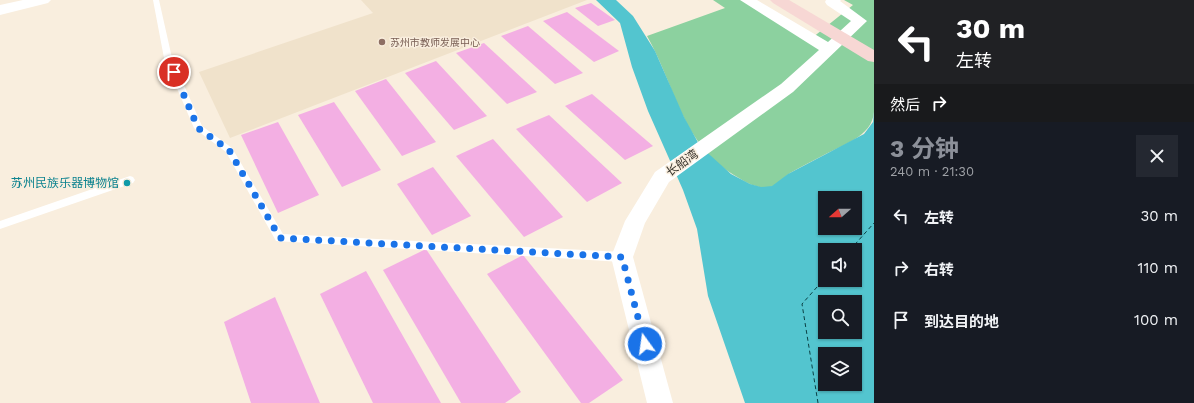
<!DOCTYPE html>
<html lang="zh">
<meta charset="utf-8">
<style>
body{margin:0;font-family:"Work Sans","Noto Sans SC",sans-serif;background:#242831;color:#f1f3f6;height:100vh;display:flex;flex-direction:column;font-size:15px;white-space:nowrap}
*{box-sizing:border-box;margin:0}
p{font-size:13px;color:#9ea1a6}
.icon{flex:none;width:22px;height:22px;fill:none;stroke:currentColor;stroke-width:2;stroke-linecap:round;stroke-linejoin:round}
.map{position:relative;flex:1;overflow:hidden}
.drawer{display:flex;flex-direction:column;background:#171b24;width:320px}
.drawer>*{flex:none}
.banner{background:#202124;color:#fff;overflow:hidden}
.needle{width:26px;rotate:249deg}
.controls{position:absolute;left:818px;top:191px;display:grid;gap:8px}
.controls a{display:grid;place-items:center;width:44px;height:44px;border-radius:0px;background:#171b24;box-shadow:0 1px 3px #0004;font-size:20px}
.pin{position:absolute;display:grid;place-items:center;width:34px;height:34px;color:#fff;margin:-17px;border:2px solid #fff;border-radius:50%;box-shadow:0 1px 4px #0007}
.me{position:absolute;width:44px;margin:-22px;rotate:346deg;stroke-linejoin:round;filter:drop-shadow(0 0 3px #0008)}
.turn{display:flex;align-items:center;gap:14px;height:84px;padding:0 16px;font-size:18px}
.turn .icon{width:52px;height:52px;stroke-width:2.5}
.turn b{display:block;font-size:28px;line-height:34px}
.then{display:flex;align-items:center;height:38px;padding:0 16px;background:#0003;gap:8px;font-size:15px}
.round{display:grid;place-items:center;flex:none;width:42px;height:42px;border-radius:0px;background:#242831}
.head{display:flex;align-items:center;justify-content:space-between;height:68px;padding:0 16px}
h1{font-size:24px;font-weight:700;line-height:30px;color:#8c9099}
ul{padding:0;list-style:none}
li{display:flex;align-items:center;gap:12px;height:52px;padding:0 16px}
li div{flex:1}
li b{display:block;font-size:15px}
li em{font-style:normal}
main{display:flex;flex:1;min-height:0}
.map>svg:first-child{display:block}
.built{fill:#f0e2cb}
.green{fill:#8cd19f}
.water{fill:#53c5cf;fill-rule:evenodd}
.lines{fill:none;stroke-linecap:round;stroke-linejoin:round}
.ferry{stroke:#0a4044;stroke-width:1;stroke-dasharray:4 3;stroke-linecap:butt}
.building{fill:#f3afe3}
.service{fill:#fff;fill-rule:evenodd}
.minor{fill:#fff;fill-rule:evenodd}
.tertiary{fill:#fff;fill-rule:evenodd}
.primary{fill:#f7d7d4;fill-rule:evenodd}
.route{stroke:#1a73e8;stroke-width:7;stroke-dasharray:0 12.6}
.education-dot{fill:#8d6e63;stroke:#f9eede;stroke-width:1.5}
.culture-dot{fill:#0f9aa8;stroke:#f9eede;stroke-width:1.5}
.labels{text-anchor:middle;stroke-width:3;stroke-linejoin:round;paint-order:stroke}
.far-education-label{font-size:10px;fill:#785e54;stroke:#f9eede;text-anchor:start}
.street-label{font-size:12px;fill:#3a362f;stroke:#f9eede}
.culture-label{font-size:12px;fill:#0d838f;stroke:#f9eede;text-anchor:end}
</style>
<main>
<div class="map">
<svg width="874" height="403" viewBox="0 0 874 403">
<rect width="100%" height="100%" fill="#f9eede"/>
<path class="built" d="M361 0H587L230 138 199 72 373 13Z"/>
<path class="green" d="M713 0H750L812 38 853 5 844 0H874V112C872 137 842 145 822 156 811 162 800 167 790 173 783 178 778 185 770 187 759 189 748 184 739 178 681 145 677 89 647 36L725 8Z"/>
<path class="water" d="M596 0H616L633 16 655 51 684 117 700 146 731 174 750 184 761 187 772 186 788 174 864 134 873 122 874 112V403H745L708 296 697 229 683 190 648 111 632 67 620 23ZM825 198H855V228H825ZM825 250H855V280H825ZM825 302H855V332H825ZM825 354H855V384H825Z"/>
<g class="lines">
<g class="ferry">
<path d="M850 250 874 223"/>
<path d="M818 403 802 304 825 278"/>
</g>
</g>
<g class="building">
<path d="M591 3 615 20 598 26 575 8Z"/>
<path d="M567 12 619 51 594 62 543 21Z"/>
<path d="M528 26 583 73 555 84 501 36Z"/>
<path d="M484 43 537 92 507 104 456 53Z"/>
<path d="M436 61 487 116 454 130 405 73Z"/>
<path d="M386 79 436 142 402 156 355 91Z"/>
<path d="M592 94 653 146 625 160 565 106Z"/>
<path d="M334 102 381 170 342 187 298 115Z"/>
<path d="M549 115 622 183 587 202 516 129Z"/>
<path d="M278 122 319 195 278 213 241 135Z"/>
<path d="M493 139 563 217 524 237 456 156Z"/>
<path d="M433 167 471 216 432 235 397 184Z"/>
<path d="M426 249 521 392 505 403H461L383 270Z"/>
<path d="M523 255 623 380 589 403H581L487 274Z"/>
<path d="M366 271 441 403H373L320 294Z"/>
<path d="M275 297 320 403H251L224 322Z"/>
</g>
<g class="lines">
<g class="service">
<path d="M153 0H159L172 58 202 126 232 148 283 234 622 252 626 254 627 257 626 260 622 262 276 241 226 152 194 128 164 58Z"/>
<path d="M130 176 133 177 135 180 133 183 0 229V221Z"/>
</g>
<path class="minor" d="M740 0H757L828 42 851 21 827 5 825 2 826 0H841L840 1 867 21 793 92 669 182 645 223 633 257 673 403H647L611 257 625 221 655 172 781 84 819 50Z"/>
<path class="tertiary" d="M23 0H51L48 3 0 15V5Z"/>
<path class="primary" d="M770 0H789L874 50V62L868 61 773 3Z"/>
</g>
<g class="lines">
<path class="route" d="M174 72 198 128 229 150 280 238 622 257 645 344"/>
</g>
<circle class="education-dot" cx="382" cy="42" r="4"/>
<circle class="culture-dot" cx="127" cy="183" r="4"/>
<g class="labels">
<g class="far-education-label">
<text x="390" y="46">苏州市教师发展中心</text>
</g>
<g class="street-label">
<text transform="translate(682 163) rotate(-36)" y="4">长船湾</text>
</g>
<g class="culture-label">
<text x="119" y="187">苏州民族乐器博物馆</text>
</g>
</g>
</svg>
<div class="controls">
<a><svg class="needle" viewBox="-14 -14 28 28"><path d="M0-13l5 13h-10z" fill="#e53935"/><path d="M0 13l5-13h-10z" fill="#9ea1a6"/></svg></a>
<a><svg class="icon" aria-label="sound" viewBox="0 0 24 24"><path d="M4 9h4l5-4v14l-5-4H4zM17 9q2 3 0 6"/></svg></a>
<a><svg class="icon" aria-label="search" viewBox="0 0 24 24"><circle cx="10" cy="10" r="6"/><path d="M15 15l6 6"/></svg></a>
<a><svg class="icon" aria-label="layers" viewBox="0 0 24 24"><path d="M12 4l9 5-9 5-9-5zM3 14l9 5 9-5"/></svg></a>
</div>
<div class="pin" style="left:174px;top:72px;background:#d93025"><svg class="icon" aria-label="arrive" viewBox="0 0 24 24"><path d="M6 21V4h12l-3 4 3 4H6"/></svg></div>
<svg class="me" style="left:645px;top:344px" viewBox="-20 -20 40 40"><circle r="17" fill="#1a73e8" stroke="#fff" stroke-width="3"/><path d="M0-11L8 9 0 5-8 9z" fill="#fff"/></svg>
</div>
<section class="drawer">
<div class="banner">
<div class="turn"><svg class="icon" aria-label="left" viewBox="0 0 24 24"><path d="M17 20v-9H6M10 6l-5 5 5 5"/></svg><div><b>30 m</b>左转</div></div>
<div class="then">然后<svg class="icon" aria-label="right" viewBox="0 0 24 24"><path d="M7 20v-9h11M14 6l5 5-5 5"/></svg></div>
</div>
<div class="head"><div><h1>3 分钟</h1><p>240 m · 21:30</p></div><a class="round"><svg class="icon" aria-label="close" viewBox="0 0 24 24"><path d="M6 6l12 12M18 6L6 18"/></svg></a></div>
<ul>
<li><svg class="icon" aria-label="left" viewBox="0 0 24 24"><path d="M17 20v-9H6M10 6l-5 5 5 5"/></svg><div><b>左转</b></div><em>30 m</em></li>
<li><svg class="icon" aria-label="right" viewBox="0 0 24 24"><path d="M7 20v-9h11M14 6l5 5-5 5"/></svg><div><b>右转</b></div><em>110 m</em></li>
<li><svg class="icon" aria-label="arrive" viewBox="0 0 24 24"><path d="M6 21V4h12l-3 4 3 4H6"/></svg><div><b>到达目的地</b></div><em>100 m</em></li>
</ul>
</section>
</main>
